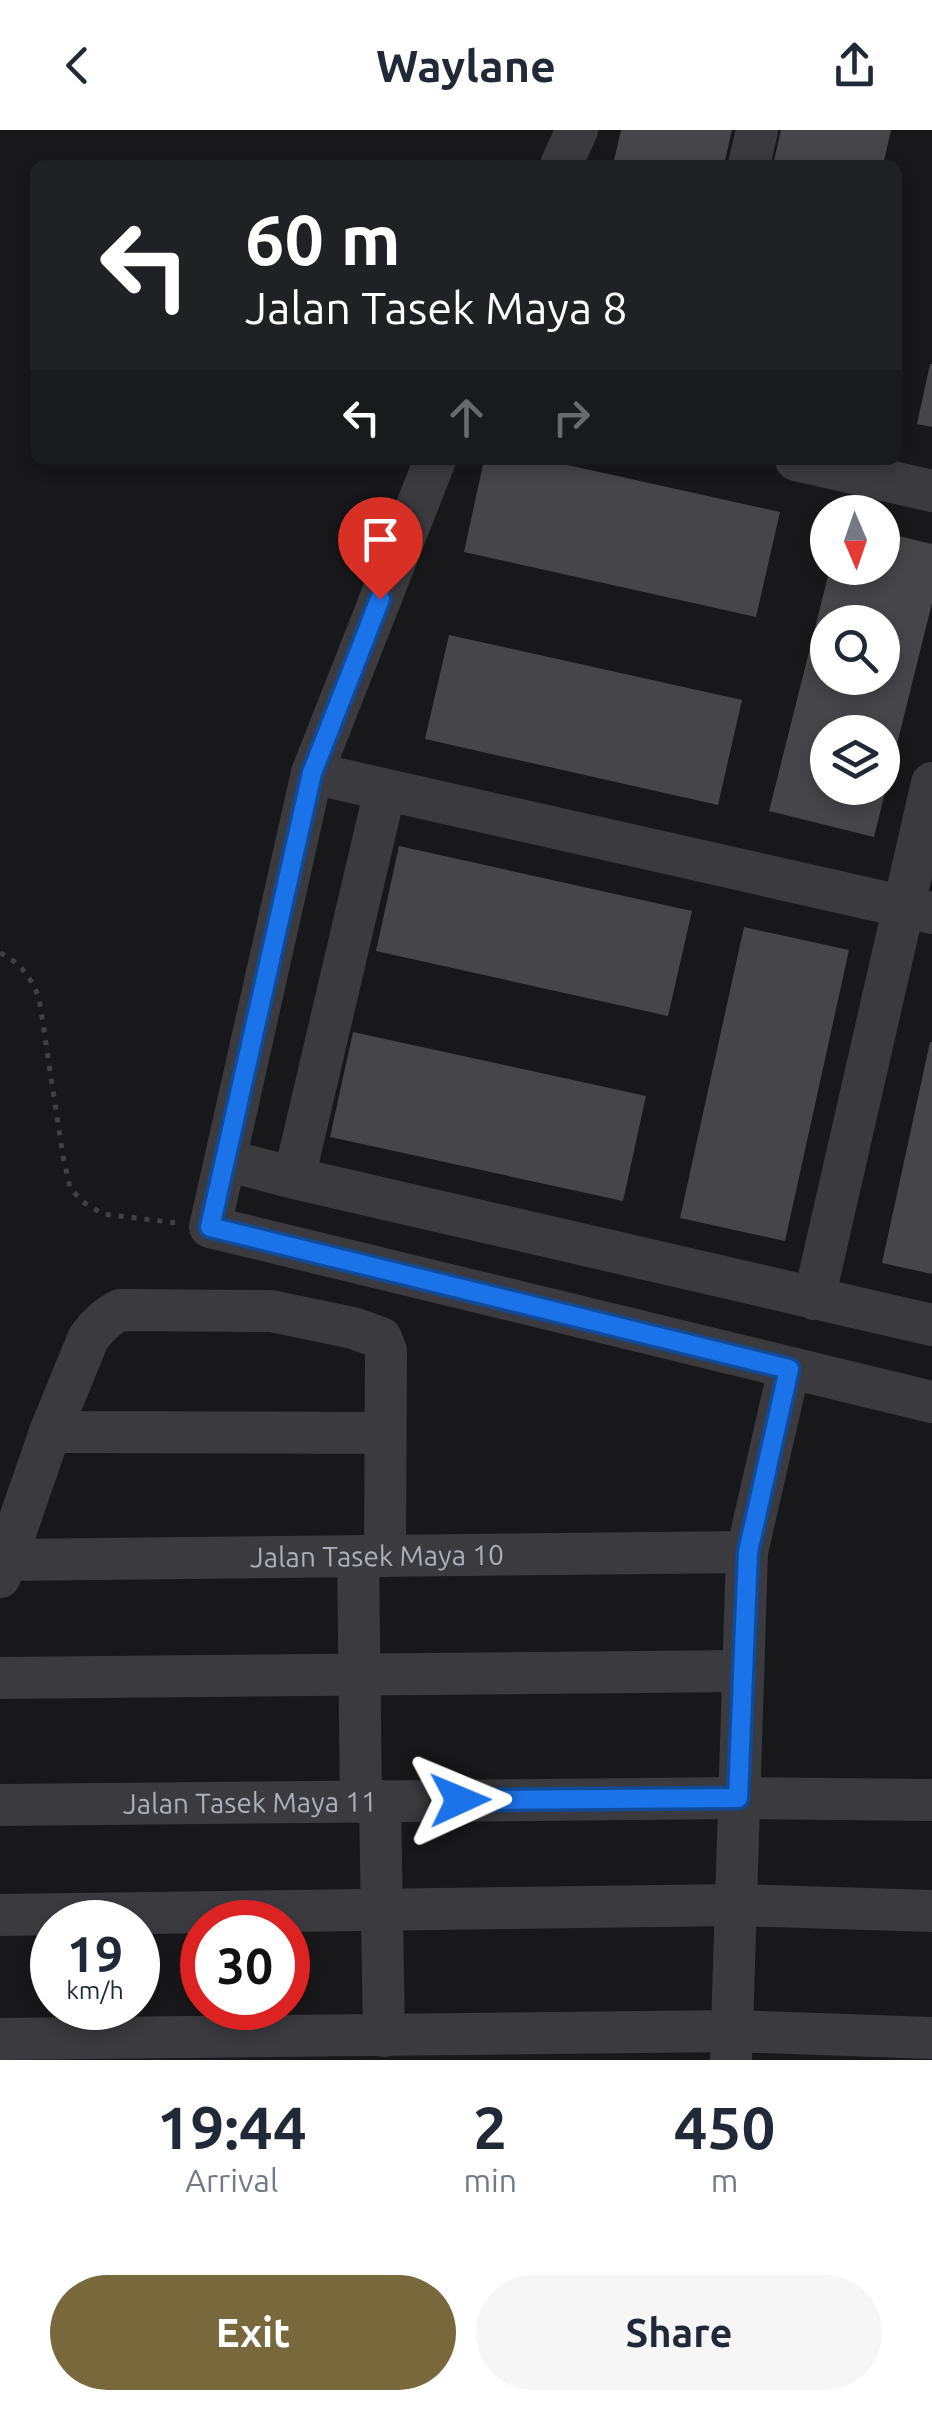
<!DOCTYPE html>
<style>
body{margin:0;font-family:Ubuntu,sans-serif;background:#f6f6f7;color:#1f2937;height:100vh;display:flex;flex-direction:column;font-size:38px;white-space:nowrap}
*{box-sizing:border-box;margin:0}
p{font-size:32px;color:#747a83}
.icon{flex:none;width:55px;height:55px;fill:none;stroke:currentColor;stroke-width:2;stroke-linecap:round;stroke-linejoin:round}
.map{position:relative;height:1930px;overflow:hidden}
.side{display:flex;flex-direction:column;background:#fff;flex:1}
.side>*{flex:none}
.hud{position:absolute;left:30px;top:30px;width:872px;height:305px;border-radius:15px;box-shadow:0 5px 15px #0003;background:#202124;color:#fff;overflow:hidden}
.needle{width:65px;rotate:178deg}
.tools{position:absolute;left:810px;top:365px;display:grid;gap:20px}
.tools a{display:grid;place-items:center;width:90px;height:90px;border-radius:50%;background:#fff;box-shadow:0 5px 15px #0003;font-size:50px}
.speed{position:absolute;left:30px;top:1770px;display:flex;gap:20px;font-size:50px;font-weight:700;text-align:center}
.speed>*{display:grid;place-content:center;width:130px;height:130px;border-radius:50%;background:#fff;box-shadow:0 5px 15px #0003;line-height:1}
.speed small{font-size:25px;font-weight:400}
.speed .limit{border:15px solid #d22;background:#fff;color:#111}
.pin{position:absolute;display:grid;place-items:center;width:85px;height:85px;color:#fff;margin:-102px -42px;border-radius:50% 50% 50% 0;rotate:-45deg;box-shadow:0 0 10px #0007}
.pin .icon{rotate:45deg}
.me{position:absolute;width:110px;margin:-55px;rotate:89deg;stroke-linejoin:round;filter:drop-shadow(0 0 8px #0008)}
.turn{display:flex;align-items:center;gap:35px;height:210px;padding:0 50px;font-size:45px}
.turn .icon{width:130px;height:130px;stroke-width:2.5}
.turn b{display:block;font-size:70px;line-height:85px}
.lanes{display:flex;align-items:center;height:95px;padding:0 50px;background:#0003;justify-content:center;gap:50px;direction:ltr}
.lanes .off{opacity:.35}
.eta{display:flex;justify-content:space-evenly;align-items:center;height:170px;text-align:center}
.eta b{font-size:60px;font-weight:700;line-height:70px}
.cta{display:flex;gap:20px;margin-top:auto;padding:20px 50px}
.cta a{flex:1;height:115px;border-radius:60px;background:#79683c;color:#fff;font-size:40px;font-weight:700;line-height:115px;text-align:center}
.cta a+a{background:#f6f6f7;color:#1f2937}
header{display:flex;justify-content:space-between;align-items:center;height:130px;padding:0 50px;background:#fff;font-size:45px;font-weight:700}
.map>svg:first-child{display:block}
.building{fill:#46454a;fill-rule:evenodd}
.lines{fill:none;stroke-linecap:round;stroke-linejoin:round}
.path{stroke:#404146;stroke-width:5;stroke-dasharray:5 8;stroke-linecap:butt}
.minor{stroke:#3a3a3f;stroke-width:42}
.route-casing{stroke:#114b97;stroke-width:25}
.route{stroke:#1a73e8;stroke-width:18}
.labels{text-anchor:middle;stroke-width:8;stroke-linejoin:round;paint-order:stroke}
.street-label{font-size:28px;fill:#acafb9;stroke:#131315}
</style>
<header><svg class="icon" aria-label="back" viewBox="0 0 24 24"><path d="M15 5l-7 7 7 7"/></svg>Waylane<svg class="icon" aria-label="share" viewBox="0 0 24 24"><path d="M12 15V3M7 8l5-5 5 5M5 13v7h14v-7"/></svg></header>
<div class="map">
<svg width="932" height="1930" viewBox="0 0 932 1930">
<rect width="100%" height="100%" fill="#18181a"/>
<g class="building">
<path d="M621 0H732L724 35H613Z"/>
<path d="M781 0H891L883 35H773Z"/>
<path d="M930 234H932V297L917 294Z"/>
<path d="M484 330H545L780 382 756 487 464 422Z"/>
<path d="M882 402 932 414V473L874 707 769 681 830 438H882ZM828 492H882V548H828ZM828 602H882V658H828Z"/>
<path d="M449 505 742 570 718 675 425 609Z"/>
<path d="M399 716 692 781 668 886 376 821Z"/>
<path d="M744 797 849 820 785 1111 680 1088Z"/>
<path d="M353 902 646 966 623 1071 330 1007Z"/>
<path d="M930 912H932V1144L882 1133Z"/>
</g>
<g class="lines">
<path class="path" d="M0 823C20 832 31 847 39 868L63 1026 70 1058 83 1072 103 1084 177 1093"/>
<g class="minor">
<path d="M561 35 577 0"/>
<path d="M749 35 757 0"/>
<path d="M435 330 312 643 210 1097 932 1272"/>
<path d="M796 330 932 361"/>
<path d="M312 643 932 783"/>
<path d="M225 1030 294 1048 932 1195"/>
<path d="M294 1048 385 660"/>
<path d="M814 1169 932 653"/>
<path d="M50 1302 385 1303"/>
<path d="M358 1426 361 1672"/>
<path id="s1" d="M7 1430 747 1422"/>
<path d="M0 1447 50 1302 88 1209C97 1196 106 1187 120 1180L271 1181 353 1198 381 1208 386 1221 385 1426"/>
<path d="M0 1548 742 1541"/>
<path d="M380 1671 384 1906"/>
<path id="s2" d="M0 1675 738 1668 932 1670"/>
<path d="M0 1785 735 1775 932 1781"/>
<path d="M0 1909 732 1901 932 1908"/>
<path d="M731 1930 747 1422 789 1239"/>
</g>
</g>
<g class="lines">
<defs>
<path id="route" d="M380 469 312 643 210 1097 789 1239 748 1422 738 1668 460 1670"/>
</defs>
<use href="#route" class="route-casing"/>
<use href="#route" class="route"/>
</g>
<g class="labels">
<g class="street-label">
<text dy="10" stroke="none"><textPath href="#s1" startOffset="370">Jalan Tasek Maya 10</textPath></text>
<text dy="10" stroke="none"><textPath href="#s2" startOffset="250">Jalan Tasek Maya 11</textPath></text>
</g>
</g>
</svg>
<div class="tools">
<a><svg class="needle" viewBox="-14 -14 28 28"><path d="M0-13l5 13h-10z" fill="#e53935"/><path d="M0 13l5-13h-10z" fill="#747a83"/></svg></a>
<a><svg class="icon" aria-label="search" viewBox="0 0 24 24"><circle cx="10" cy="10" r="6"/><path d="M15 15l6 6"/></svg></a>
<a><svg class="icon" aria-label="layers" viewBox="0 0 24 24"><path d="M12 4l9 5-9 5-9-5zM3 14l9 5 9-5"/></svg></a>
</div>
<div class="speed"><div>19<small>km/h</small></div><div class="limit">30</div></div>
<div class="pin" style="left:380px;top:469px;background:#d93025"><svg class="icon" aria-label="arrive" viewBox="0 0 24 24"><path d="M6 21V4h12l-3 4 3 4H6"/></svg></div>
<svg class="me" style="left:460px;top:1670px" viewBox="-20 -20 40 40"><path d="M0-17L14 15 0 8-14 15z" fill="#1a73e8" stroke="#fff" stroke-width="4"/></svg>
<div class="hud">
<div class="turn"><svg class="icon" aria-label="left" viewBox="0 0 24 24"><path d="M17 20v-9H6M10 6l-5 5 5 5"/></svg><div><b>60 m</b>Jalan Tasek Maya 8</div></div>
<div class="lanes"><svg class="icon" aria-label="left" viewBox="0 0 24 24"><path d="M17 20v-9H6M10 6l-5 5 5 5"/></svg><svg class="icon off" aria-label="ahead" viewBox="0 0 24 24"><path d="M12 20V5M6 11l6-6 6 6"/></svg><svg class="icon off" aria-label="right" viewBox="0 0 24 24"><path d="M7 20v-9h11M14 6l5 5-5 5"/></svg></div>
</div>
</div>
<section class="side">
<div class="eta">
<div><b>19:44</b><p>Arrival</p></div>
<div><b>2</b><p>min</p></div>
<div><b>450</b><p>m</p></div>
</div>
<div class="cta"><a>Exit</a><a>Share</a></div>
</section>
